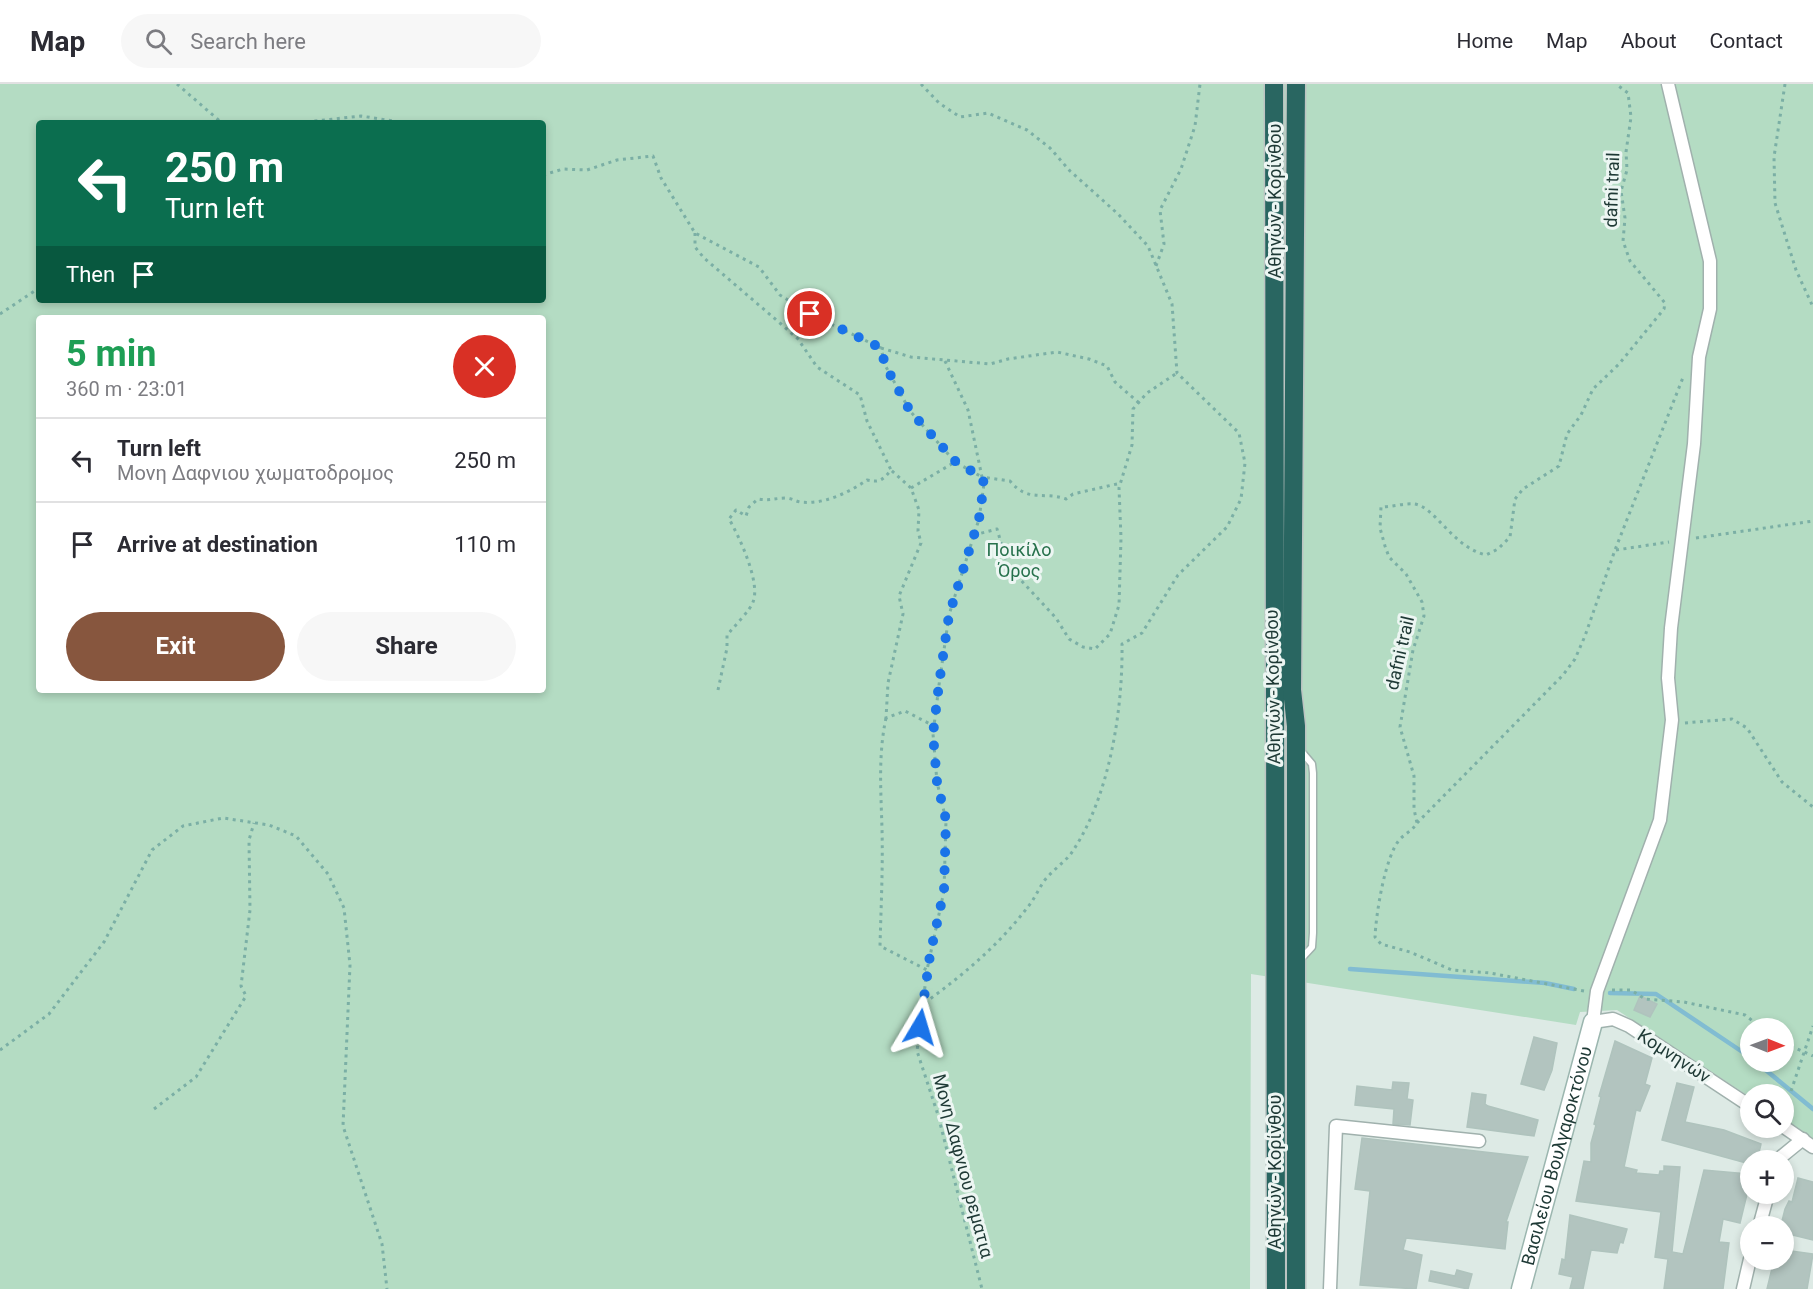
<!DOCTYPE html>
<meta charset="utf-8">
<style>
body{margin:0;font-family:Roboto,sans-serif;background:#f7f7f7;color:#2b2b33;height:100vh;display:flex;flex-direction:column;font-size:22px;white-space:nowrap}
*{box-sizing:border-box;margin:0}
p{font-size:20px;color:#7c7c81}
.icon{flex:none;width:33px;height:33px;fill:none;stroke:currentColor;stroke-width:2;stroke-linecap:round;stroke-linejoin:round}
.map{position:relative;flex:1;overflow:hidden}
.drawer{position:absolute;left:36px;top:231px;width:510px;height:378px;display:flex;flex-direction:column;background:#fff;border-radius:6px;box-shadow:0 3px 9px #0003}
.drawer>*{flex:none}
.hud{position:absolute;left:36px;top:36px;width:510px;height:183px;border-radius:6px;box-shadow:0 3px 9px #0003;background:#0b6e4f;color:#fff;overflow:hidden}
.needle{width:39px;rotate:91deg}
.tools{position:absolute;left:1740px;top:934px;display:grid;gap:12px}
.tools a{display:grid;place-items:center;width:54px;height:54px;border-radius:50%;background:#fff;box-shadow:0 3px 9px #0003;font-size:30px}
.pin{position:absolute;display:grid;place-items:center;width:51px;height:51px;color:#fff;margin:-26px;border:3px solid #fff;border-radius:50%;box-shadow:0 2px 6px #0007}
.me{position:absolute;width:66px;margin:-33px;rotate:7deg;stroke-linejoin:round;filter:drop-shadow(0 0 4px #0008)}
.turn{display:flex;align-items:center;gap:21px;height:126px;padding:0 30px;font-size:27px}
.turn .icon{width:78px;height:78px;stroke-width:2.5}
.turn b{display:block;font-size:42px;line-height:51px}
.then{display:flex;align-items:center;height:57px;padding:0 30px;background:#0003;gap:12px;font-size:22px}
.round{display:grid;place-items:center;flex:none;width:63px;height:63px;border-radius:32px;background:#f7f7f7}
.overview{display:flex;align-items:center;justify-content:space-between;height:102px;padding:0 30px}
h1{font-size:36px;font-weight:700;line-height:45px;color:#1e9e55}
.button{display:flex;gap:12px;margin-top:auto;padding:12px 30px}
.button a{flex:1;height:69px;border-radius:36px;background:#87563e;color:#fff;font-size:24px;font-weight:700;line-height:69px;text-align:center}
.button a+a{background:#f7f7f7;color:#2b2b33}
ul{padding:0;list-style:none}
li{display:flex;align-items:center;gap:18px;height:84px;padding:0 30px;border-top:2px solid #e1e1e2}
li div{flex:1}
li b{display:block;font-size:22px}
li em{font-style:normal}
header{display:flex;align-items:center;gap:36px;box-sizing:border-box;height:84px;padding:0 30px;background:#fff;border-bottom:2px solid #e1e1e2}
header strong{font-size:28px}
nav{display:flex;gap:33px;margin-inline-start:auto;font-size:21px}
.search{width:420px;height:54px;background:#f7f7f7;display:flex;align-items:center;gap:15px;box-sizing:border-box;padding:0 21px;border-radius:33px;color:#7c7c81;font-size:22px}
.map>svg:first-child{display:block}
.green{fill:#b4dcc3;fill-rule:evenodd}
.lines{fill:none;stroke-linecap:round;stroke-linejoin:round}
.stream{stroke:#81bcd2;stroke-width:4.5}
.building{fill:#b2c4bf;stroke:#afc3bd;stroke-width:1.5}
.lane-casing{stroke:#a0b1ad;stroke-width:9}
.street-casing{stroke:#a0b1ad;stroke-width:15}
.secondary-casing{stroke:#9bb6af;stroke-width:21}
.highway-casing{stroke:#bcc4c2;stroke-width:21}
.path{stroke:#7bafa5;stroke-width:3;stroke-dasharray:3 4.5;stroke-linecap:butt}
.lane{stroke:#fff;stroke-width:6}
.street{stroke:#fff;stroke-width:12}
.secondary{stroke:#fff;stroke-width:18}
.highway{stroke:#296661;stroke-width:18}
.route{stroke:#1a73e8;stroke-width:10;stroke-dasharray:0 18}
.labels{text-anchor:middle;stroke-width:6;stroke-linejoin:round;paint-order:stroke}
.street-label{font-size:18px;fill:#1e3935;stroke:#edf6f3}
.park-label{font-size:18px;fill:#27714c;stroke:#edf6f3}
</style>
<header>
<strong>Map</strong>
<div class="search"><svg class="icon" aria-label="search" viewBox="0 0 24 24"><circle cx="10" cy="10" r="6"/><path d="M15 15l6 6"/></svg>Search here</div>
<nav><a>Home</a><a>Map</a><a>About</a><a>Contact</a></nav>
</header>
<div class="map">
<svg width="1813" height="1205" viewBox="0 0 1813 1205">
<rect width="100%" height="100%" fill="#ddeae5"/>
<path class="green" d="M0 0H1813V1056L1784 1035V1011H1750V1013L1617 926 1580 928 1576 941 1251 890 1250 1205H0ZM39 39H543V216H39ZM39 234H543V606H39ZM1750 945H1784V978H1750Z"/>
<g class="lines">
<g class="stream">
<path d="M1350 885 1545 899 1574 905"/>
<path d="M1610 909 1656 910 1750 973"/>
<path d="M1756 978 1813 1025"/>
</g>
</g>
<g class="building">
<path d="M1640 912 1657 920 1650 933 1634 926Z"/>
<path d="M1534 953 1557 959 1552 986 1544 1006 1521 1000Z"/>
<path d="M1615 957 1652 974 1645 1000 1650 1002 1640 1027 1636 1026 1624 1083 1637 1086 1636 1089 1659 1091 1660 1087H1664V1082L1680 1083 1672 1168 1683 1170 1704 1086 1748 1090 1744 1105 1748 1106 1740 1139 1723 1135 1719 1158 1729 1159 1723 1205H1664L1668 1175 1655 1173 1661 1128 1576 1117 1584 1077 1591 1078V1059L1596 1041 1594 1040 1601 1013 1599 1012Z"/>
<path d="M1393 998 1409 999 1407 1015 1413 1016 1410 1041 1393 1040 1394 1025 1355 1021 1357 1002 1392 1006Z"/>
<path d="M1677 999 1694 1003 1685 1038 1724 1046 1761 1060 1757 1077H1750V1080L1662 1056Z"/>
<path d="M1472 1009 1486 1011 1485 1020 1488 1022 1538 1036 1534 1052 1467 1043Z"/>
<path d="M1362 1054 1528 1073 1506 1138H1508L1505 1165 1406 1154 1403 1166 1422 1171 1416 1205 1360 1201 1370 1107 1355 1105Z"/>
<path d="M1798 1094 1813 1098V1156L1784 1149 1782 1137 1785 1125 1789 1117 1792 1118Z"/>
<path d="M1570 1131 1627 1145 1623 1159 1620 1158 1617 1169 1591 1166 1583 1205H1570L1573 1193 1559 1190 1562 1175 1565 1176Z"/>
<path d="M1784 1166 1813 1170 1807 1205H1767L1774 1176H1784Z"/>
<path d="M1457 1186 1472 1190 1468 1205 1429 1197 1431 1187 1455 1192Z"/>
</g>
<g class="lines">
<defs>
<path id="lane" d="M1300 876 1312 863 1313 849V689L1312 680 1301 667"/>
<g id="street">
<path d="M1668 0 1710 177V225L1699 273 1694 360 1671 544 1668 594 1672 636 1660 736 1597 907 1593 938 1613 935 1629 942 1750 1022"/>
<path d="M1784 1043 1813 1063"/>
<path d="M1776 1077 1803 1055"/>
<path d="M1759 1143 1768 1110"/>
<path d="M1330 1205 1336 1042 1479 1057"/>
<path d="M1743 1205 1750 1175"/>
</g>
<g id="secondary">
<path id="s1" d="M1521 1205 1593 938"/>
</g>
<g id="highway">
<path d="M1274 0 1276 1205"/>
<path d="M1296 0 1292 606 1296 642V1205"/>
</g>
</defs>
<use href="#lane" class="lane-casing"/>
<use href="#street" class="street-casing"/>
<use href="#secondary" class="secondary-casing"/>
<use href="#highway" class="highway-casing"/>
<g class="path">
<path d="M177 0 222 39"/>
<path d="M921 0 939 19 960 33 988 29 1027 46 1050 64 1070 87 1118 130 1148 162 1172 220 1177 289 1239 349 1245 379 1241 415 1227 443 1178 491 1142 549 1122 560C1123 627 1109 716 1070 771 1062 780 1052 787 1044 797 1038 806 1034 816 1027 824 998 862 962 892 923 920"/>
<path d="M1785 0 1774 73 1775 119 1796 186 1813 223"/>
<path d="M247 39 306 38 361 32 406 39"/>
<path d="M543 91 563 85 587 86 617 76 653 72 661 94 695 149 759 183 780 211 810 230 881 264 885 281 910 327 955 378 982 393 984 400 979 435 949 531 939 601 933 650 937 698 946 736 944 807 927 886 917 967 938 1031 982 1205"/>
<path d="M695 149V163L704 174 781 240 798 255 817 283 860 311 867 337 891 386"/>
<path d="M1156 182 1164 160 1160 126 1181 85 1195 42 1200 0"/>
<path d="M0 230 39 204"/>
<path d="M881 264 911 273 990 280 1008 275 1057 268 1089 275 1107 282 1115 298 1139 319"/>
<path d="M945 277 968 326 982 393 1010 397C1028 419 1043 407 1066 415L1073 410 1121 399"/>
<path d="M911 404 955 378"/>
<path d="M974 451 997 445 1007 479 1017 492 1056 534 1069 555 1083 563 1095 565 1110 550 1119 521 1121 454 1119 404 1132 361 1133 325 1147 309 1177 289"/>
<path d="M1696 454 1813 437"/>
<path d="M1616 466 1669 458"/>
<path d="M718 606 727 564V551C733 544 751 525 753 518 761 499 739 452 729 435L736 426 746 432 749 423 758 415C769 417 776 414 786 414 791 414 795 417 800 418 823 421 848 409 867 396 879 399 883 396 891 386L911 404 919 426 918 447 921 459 899 512 903 530 888 599 886 634 905 627 934 642"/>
<path d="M886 634C878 671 881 708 882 745 883 784 881 823 880 862L927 886"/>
<path d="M1685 639 1732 635 1747 644 1782 698 1813 723"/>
<path d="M1417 739 1563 591 1575 575 1585 552 1615 466 1684 291"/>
<path d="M1612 906H1631L1645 915 1684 918 1745 931 1763 945"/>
<path d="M1584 907 1490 889 1452 886 1410 868 1381 860 1375 853C1376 830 1385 772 1400 755 1406 749 1412 747 1417 739L1414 725V692L1400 643 1413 566 1424 532 1422 518 1406 490 1389 473 1385 462 1380 444 1381 423C1391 423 1405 419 1414 420 1435 422 1452 463 1486 471L1498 465 1510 453 1515 415 1523 405 1559 382 1567 350 1581 331 1593 305 1619 280 1664 225 1665 219 1630 177 1623 157 1625 134 1621 107 1627 86 1626 68 1631 33 1628 9 1616 0"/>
<path d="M1784 959 1813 972"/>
<path d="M0 966 49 930 104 858 152 766 183 742 223 734 269 741 296 752 328 790 344 824 350 881 343 1042 382 1160 387 1205"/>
<path d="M1791 1007 1813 942"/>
<path d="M154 1025 196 993 246 912 241 902 250 826 249 756 254 739"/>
</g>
<use href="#lane" class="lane"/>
<use href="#street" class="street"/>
<use href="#secondary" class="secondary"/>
<use href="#highway" class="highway"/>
</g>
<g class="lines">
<path class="route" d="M810 230 881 264 885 281 910 327 956 378 982 393 984 400 979 435 949 531 939 600 933 650 937 698 946 736 944 807 930 871 920 943"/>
</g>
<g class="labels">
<g class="street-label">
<text transform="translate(1612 106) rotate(-88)" y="6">dafni trail</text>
<text transform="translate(1275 117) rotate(-90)" y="6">Αθηνών - Κορίνθου</text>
<text transform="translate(1400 569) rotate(-77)" y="6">dafni trail</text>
<text transform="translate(1273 603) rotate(-91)" y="6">Αθηνών - Κορίνθου</text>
<text transform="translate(1674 972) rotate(33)" y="6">Κομνηνών</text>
<text dy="6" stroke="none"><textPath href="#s1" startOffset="138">Βασιλείου Βουλγαροκτόνου</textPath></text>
<text transform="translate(963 1082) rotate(75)" y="6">Μονη Δαφνιου ρεματια</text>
<text transform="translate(1275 1088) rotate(-90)" y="6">Αθηνών - Κορίνθου</text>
</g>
<g class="park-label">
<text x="1019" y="472">Ποικίλο<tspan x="1019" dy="21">Όρος</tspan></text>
</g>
</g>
</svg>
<div class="tools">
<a><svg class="needle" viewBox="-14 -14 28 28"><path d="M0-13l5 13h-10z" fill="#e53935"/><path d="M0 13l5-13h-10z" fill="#7c7c81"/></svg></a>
<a><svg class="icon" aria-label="search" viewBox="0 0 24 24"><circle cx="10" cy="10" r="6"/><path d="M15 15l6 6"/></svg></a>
<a>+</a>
<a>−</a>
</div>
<div class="pin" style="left:810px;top:230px;background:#d93025"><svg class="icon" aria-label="arrive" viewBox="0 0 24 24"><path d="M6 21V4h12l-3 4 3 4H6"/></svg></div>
<svg class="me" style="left:920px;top:943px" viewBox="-20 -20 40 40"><path d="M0-17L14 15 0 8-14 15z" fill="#1a73e8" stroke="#fff" stroke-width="4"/></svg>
<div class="hud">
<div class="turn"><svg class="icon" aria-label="left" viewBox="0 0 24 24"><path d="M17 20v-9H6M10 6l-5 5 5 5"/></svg><div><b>250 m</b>Turn left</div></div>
<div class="then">Then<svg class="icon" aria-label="arrive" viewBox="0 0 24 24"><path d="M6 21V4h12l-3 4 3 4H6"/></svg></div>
</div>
<section class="drawer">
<div class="overview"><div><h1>5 min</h1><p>360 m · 23:01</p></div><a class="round" style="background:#d93025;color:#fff"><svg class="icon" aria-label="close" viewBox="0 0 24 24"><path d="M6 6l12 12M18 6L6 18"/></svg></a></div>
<ul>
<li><svg class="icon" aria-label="left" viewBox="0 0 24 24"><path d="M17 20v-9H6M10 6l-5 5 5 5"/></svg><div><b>Turn left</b><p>Μονη Δαφνιου χωματοδρομος</p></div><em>250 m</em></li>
<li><svg class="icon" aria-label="arrive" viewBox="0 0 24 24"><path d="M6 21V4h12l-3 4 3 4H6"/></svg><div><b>Arrive at destination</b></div><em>110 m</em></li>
</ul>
<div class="button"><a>Exit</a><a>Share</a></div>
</section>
</div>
